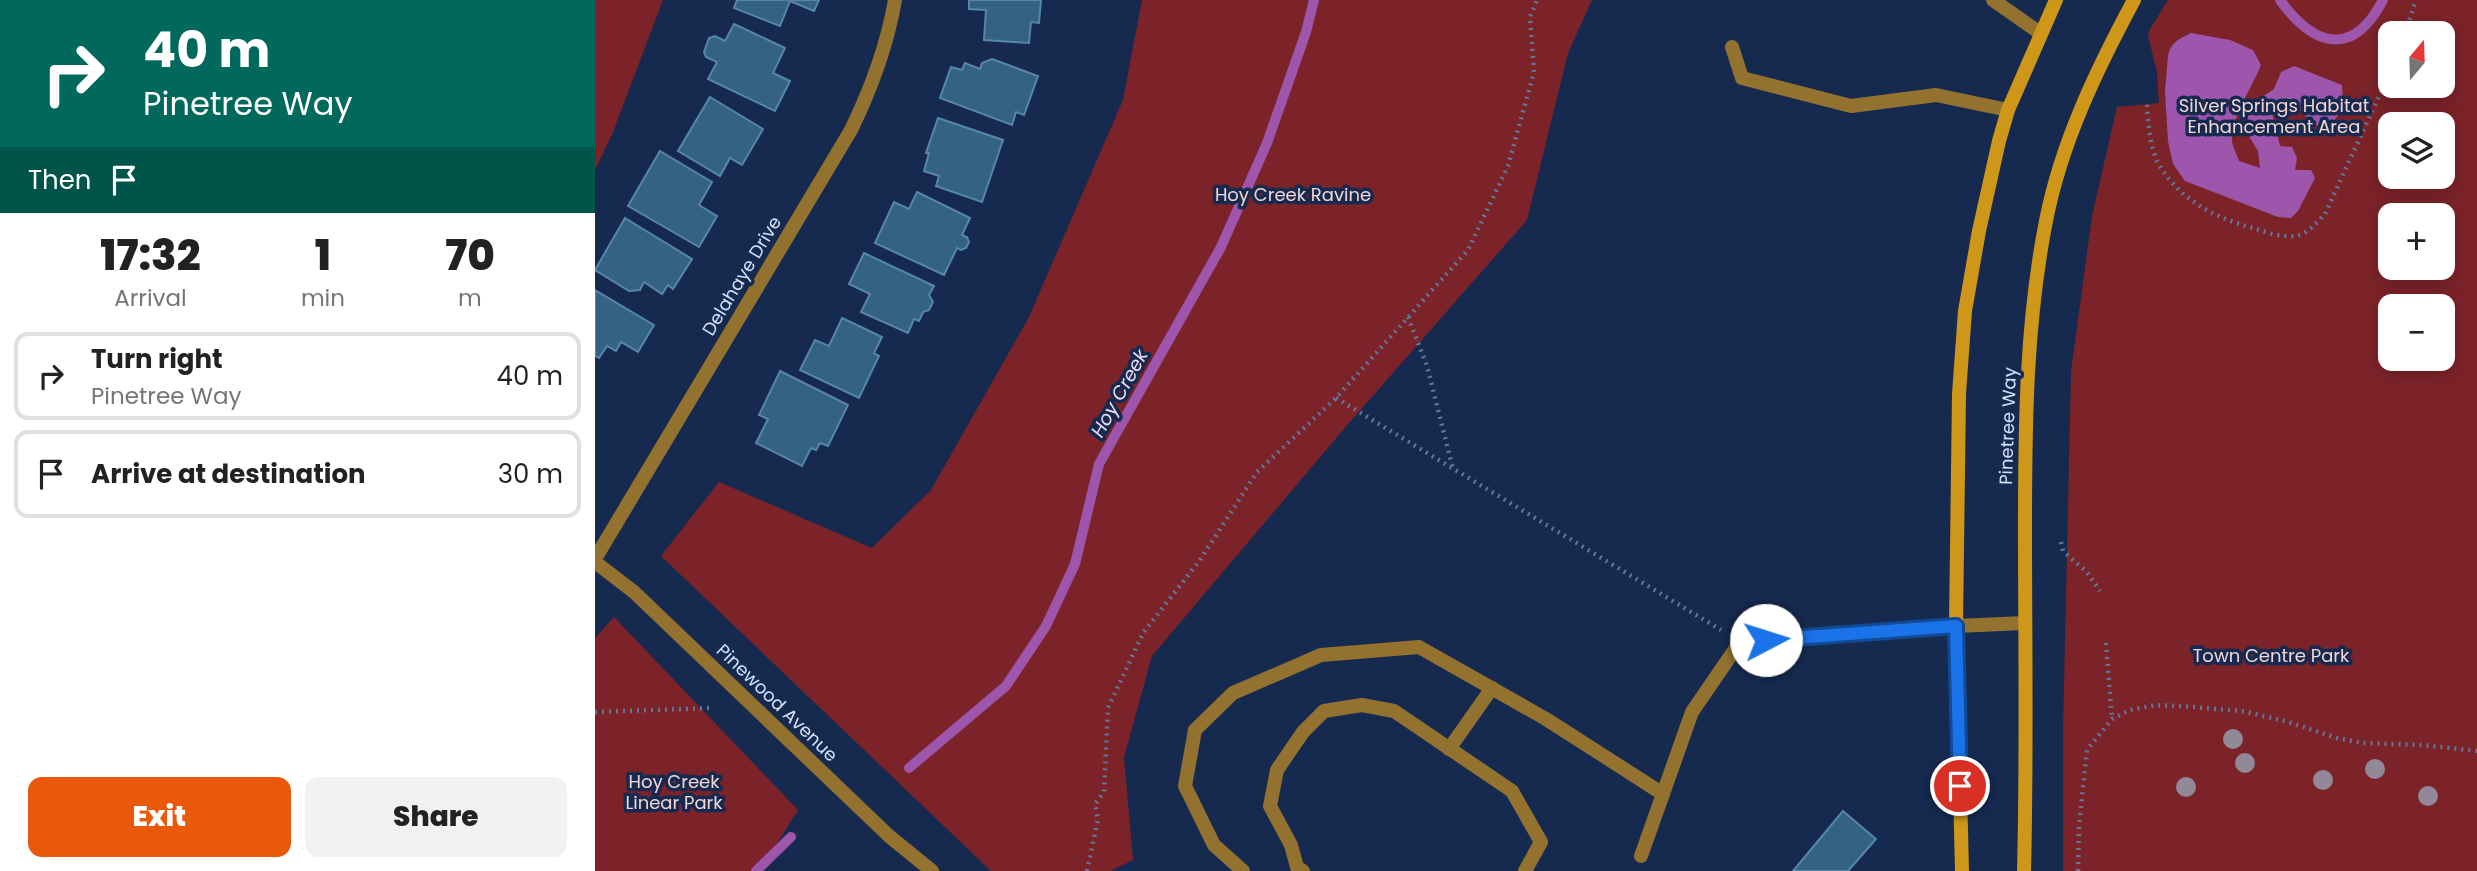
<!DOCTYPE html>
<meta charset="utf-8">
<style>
body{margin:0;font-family:Poppins,sans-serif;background:#f2f2f2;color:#222;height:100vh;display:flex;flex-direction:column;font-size:26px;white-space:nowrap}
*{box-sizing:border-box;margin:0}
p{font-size:23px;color:#767676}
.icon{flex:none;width:38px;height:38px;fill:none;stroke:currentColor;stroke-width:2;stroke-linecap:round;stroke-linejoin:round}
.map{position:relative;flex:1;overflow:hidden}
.drawer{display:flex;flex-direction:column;background:#fff;width:595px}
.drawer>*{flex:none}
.top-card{background:#00695c;color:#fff;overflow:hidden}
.needle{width:46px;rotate:19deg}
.tools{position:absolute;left:1783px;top:21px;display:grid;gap:14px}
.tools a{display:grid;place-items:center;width:77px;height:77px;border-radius:14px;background:#fff;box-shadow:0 4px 18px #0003;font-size:35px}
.pin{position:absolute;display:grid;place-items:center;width:60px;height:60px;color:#fff;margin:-30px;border:4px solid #fff;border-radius:50%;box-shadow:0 2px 7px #0007}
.me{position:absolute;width:77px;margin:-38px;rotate:85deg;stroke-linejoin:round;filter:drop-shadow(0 0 5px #0008)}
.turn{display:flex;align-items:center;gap:24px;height:147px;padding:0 28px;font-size:32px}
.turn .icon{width:91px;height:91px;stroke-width:2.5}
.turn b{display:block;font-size:49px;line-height:60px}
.then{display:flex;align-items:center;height:66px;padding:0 28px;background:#0003;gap:14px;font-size:26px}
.eta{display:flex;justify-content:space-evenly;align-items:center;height:119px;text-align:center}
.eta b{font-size:42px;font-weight:800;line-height:49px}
.action{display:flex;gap:14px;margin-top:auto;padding:14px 28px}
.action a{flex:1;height:80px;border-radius:14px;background:#ea580c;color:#fff;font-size:28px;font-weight:800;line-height:80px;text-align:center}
.action a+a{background:#f2f2f2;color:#222}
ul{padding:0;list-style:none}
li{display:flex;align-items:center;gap:21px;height:88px;margin:0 14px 10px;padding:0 14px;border:4px solid #e0e0e0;border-radius:14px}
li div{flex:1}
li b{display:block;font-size:26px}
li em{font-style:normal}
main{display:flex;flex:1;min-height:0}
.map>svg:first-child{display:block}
.green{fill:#7c2329;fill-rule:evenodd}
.water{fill:#9d56ab}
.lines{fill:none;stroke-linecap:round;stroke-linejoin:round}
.stream{stroke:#9d56ab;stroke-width:10}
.building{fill:#346282;stroke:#5786a8;stroke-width:2}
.path{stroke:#657696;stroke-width:4.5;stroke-dasharray:2 5;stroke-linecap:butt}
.service{stroke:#93712f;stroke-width:14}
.minor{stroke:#93712f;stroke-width:14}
.tertiary{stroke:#93712f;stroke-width:14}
.secondary{stroke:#ce971a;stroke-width:14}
.tree{fill:#918898}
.route-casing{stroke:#114b97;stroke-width:18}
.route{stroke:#1a73e8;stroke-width:12}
.labels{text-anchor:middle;stroke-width:7;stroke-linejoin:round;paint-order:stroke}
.park-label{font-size:18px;fill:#f5d5d3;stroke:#162a50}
.street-label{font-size:18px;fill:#d3e1f9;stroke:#162a50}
.water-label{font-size:19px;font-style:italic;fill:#eedbf1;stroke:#162a50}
</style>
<main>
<section class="drawer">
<div class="top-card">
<div class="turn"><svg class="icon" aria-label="right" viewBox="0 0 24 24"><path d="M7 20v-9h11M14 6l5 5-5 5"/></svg><div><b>40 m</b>Pinetree Way</div></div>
<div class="then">Then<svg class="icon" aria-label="arrive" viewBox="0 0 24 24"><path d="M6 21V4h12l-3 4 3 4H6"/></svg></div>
</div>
<div class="eta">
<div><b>17:32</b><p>Arrival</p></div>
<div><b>1</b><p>min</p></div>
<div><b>70</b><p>m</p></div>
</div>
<ul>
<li><svg class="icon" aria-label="right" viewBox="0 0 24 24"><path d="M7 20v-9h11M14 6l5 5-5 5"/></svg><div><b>Turn right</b><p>Pinetree Way</p></div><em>40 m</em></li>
<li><svg class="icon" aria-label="arrive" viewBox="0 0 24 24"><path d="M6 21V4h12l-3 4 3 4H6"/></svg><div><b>Arrive at destination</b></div><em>30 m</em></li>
</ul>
<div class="action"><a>Exit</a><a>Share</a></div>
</section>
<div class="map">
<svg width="1882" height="871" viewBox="0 0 1882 871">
<rect width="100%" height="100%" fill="#162a50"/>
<g class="green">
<path d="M0 0H68L18 132 0 170Z"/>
<path d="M547 0H997L973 53 932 220 754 423 557 656 529 757 538 860 516 871H396L66 556 124 482 277 548 336 490 434 317 528 100Z"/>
<path d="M1573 0H1882V871H1468V731L1476 372 1497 216 1522 107 1564 103 1562 72 1553 36 1555 29ZM1796 33H1848V86H1796ZM1796 124H1848V177H1796ZM1796 215H1848V268H1796ZM1796 306H1848V359H1796Z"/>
<path d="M19 617 203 810 165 871H0V638Z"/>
</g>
<path class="water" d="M1596 33 1635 40 1658 50 1666 65C1657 88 1637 115 1637 140 1637 146 1642 155 1644 161L1665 168 1663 151 1655 138 1652 116 1661 101 1679 89 1686 72 1699 66 1747 85 1748 106 1737 125 1729 127 1718 125 1701 106H1689L1678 117 1685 146 1697 147 1702 158 1700 170H1716L1720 178 1703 211 1696 218 1683 217 1590 181 1578 164 1573 141 1570 91 1573 56C1576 42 1584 39 1596 33Z"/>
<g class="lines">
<g class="stream">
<path d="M1685 0C1719 47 1758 58 1788 0"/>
<path d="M314 768 411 686 451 626 480 564 504 464 626 247 672 143 711 32 719 0"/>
<path d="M161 871 196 837"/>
</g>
</g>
<g class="building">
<path d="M142 0H224L219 11 195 1 185 26 139 8Z"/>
<path d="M374 0H446L444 23 436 22 434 43 389 40 391 10 374 9Z"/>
<path d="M139 24 190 48 178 73 195 81 180 111 113 79 122 62 111 57 109 52 114 38 120 36 130 41Z"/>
<path d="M397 59 443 76 429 115 421 112 417 125 345 98 356 67 367 70 370 63 385 69 387 63Z"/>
<path d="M115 97 168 129 147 165 135 158 125 176 83 151Z"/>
<path d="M343 118 408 140 387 202 341 186 344 176 329 171 334 153H331Z"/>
<path d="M65 151 117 182 104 205 122 216 104 247 33 206Z"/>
<path d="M322 192 375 218 367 235 372 237 374 242 371 248 366 250 362 248 349 275 280 243 299 202 314 209Z"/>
<path d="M30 218 97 259 78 289 73 285 67 294 49 282 45 290 34 291 0 270Z"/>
<path d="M269 253 339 286 334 295 338 302 334 310 328 312 324 321 319 319 313 333 266 312 275 294 254 284Z"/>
<path d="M0 290 59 325 43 352 26 342 21 351 12 346 4 358 0 356Z"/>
<path d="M247 318 287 337 279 353 284 356 264 398 205 370 220 340 234 346Z"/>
<path d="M185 371 253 405 233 446 225 443 221 450 216 448 207 466 161 443 173 419 164 415Z"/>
<path d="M1248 811 1281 839 1253 871H1198Z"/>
</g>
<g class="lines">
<g class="path">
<path d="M1810 33 1821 0"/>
<path d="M1552 105C1553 123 1555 147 1563 163 1585 200 1618 217 1658 228 1671 232 1687 238 1700 236 1712 235 1722 222 1730 214L1796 70"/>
<path d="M813 317 832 366 858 469"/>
<path d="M741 398 1126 630"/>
<path d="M1466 542 1468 551 1492 572 1505 591"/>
<path d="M1511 643 1517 719"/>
<path d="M0 712 117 708"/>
<path d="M492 871 503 819 500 804 509 792 513 708 548 633 605 560 662 472 741 398 873 250 913 166 939 72 935 17 942 0"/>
<path d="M1483 871 1484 826 1492 750 1517 719 1535 710 1560 705 1584 706 1647 711 1690 721 1742 738 1767 743 1828 745 1882 751"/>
</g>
<g class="service">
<path d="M1398 0 1445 33"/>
<path d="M1137 47 1147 78 1256 106 1341 95 1413 110"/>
<path d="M854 749 897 688"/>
<path d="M1046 856 1097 712 1145 642 1361 626"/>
<path d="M648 871 619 845 590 786 600 730 638 693 726 655 824 647 951 719 1068 794"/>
<path d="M708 871 702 867 696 845 675 806 682 770 708 732 729 711 767 705 799 711 917 791 946 842 930 871"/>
</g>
<path class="minor" d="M1361 626 1430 623"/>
<g class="tertiary">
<path d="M0 559 256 130C276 89 292 46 300 0"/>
<path d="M0 562 39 592 294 836 337 871"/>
</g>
<g class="secondary">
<path d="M1367 871 1361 626 1364 394 1370 311 1384 231 1404 141 1413 110 1461 0"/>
<path d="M1429 871C1432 756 1430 641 1430 527 1430 424 1431 322 1451 221 1466 143 1502 69 1539 0"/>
</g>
</g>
<g class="tree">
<circle cx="1638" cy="739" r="10"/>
<circle cx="1650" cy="763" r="10"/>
<circle cx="1780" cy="769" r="10"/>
<circle cx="1728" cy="780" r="10"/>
<circle cx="1591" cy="787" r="10"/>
<circle cx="1833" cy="796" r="10"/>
</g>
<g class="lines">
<defs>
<path id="route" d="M1171 640 1361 626 1365 786"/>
</defs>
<use href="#route" class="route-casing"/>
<use href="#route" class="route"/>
</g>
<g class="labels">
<g class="park-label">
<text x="1679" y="112">Silver Springs Habitat<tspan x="1679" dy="21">Enhancement Area</tspan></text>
<text x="698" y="201">Hoy Creek Ravine</text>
<text x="1676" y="662">Town Centre Park</text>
<text x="79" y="788">Hoy Creek<tspan x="79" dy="21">Linear Park</tspan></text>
</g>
<g class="street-label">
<text transform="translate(147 276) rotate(-59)" y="6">Delahaye Drive</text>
<text transform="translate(1413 426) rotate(-88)" y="6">Pinetree Way</text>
<text transform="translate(182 703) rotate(44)" y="6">Pinewood Avenue</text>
</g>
<g class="water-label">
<text transform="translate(524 393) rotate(-61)" y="7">Hoy Creek</text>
</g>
</g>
</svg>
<div class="tools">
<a><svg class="needle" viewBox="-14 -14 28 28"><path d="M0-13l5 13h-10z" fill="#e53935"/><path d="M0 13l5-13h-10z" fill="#767676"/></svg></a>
<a><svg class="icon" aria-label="layers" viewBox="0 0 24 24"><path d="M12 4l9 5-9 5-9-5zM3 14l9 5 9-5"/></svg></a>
<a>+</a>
<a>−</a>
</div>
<div class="pin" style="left:1365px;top:786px;background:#d93025"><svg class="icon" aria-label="arrive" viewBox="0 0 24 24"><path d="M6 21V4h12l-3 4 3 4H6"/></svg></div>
<svg class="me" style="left:1171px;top:640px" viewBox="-20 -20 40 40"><circle r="19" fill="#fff"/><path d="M0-13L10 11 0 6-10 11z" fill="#1a73e8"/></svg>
</div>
</main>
